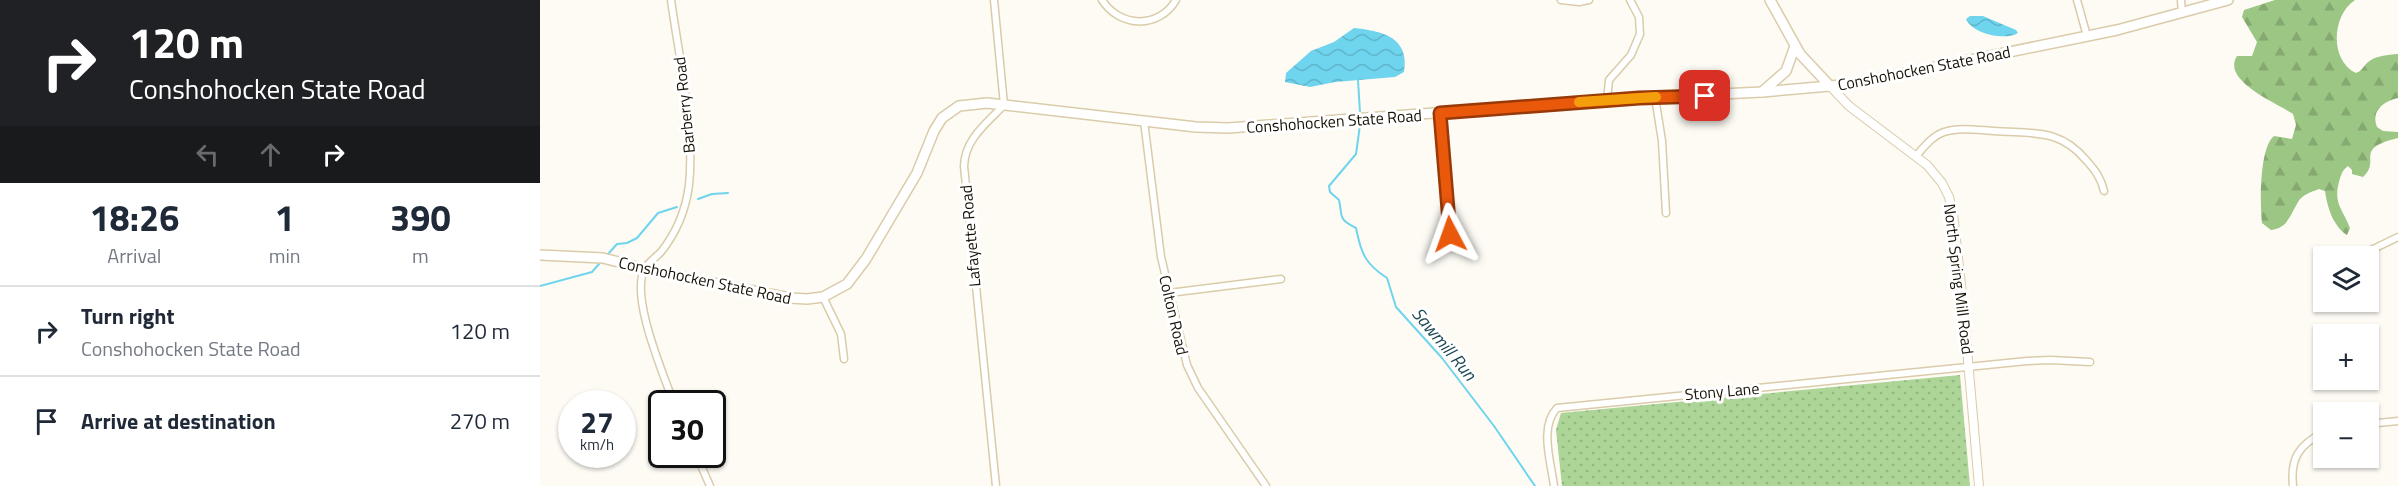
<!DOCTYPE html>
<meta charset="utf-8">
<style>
body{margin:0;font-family:"Titillium Web",sans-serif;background:#f6f6f7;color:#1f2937;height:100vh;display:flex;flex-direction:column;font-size:22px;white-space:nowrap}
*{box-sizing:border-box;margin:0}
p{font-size:20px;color:#747a83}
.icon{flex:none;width:33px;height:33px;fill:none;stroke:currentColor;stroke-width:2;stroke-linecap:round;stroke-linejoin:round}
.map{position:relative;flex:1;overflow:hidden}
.panel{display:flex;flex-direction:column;background:#fff;width:540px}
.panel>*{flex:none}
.banner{background:#202124;color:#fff;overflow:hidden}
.fabs{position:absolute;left:1773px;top:246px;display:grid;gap:12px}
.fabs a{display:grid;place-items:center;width:66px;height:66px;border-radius:0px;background:#fff;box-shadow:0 2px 4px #0004;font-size:30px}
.speed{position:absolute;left:18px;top:390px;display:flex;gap:12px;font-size:30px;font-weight:700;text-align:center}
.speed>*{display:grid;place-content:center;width:78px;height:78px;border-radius:50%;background:#fff;box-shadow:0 2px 4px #0004;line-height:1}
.speed small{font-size:15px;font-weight:400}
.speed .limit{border:3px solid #111;border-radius:9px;background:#fff;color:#111}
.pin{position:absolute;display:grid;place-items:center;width:51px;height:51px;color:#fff;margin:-26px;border-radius:12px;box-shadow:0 3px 9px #0006}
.me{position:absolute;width:66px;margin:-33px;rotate:356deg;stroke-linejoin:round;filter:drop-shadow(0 0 4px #0008)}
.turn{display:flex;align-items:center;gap:21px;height:126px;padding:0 30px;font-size:27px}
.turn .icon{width:78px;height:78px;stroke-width:2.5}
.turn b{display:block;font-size:42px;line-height:51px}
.lanes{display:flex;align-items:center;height:57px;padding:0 30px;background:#0003;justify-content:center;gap:30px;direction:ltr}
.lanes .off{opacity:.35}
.eta{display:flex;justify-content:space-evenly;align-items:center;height:102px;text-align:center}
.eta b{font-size:36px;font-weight:700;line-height:42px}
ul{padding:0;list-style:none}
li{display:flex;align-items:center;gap:18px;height:90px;padding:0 30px;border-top:2px solid #e0e1e3}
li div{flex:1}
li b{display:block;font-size:22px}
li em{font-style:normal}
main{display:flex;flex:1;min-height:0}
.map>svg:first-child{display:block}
.grass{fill:url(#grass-dots)}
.forest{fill:url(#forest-firs)}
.water{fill:url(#water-waves)}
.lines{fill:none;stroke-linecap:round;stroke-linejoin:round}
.stream{stroke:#6fd4ed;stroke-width:2}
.minor-casing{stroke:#daccaa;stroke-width:9}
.tertiary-casing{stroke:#daccaa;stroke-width:10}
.secondary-casing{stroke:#daccaa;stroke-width:12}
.minor{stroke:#fff;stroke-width:6}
.tertiary{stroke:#fff;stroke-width:8}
.secondary{stroke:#fff;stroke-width:9}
.route-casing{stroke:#983908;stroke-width:15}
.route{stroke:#ea580c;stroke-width:10}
.slow{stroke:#f59e0b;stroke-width:10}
.labels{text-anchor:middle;stroke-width:6;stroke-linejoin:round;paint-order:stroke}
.street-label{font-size:16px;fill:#171206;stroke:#fff}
.water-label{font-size:18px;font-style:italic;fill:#1c4954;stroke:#fff}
</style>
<main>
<section class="panel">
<div class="banner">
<div class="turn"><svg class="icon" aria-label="right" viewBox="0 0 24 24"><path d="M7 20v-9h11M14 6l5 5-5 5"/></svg><div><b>120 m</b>Conshohocken State Road</div></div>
<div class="lanes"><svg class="icon off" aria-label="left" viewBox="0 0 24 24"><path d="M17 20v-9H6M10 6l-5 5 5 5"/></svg><svg class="icon off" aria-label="ahead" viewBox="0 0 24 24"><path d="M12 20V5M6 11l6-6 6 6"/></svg><svg class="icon" aria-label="right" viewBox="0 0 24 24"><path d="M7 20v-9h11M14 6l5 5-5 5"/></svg></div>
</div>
<div class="eta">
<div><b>18:26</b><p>Arrival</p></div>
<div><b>1</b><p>min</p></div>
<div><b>390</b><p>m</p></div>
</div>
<ul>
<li><svg class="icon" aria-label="right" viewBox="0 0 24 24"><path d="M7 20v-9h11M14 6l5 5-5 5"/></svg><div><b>Turn right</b><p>Conshohocken State Road</p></div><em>120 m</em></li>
<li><svg class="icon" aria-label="arrive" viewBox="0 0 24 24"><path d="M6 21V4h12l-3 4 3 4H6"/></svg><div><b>Arrive at destination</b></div><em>270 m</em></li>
</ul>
</section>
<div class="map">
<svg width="1858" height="486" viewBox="0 0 1858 486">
<defs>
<pattern id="grass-dots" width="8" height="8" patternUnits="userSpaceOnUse" patternTransform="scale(1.5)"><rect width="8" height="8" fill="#acd597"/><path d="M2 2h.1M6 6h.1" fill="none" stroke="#93b681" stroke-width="1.8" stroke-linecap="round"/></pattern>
<pattern id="forest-firs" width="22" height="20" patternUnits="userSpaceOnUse" patternTransform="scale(1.5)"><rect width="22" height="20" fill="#9bc684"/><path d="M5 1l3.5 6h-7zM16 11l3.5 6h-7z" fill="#85a970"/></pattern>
<pattern id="water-waves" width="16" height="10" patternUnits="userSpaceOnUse" patternTransform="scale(1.5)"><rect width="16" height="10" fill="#6fd4ed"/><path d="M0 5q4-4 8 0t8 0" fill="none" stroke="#5fb5ca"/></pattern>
</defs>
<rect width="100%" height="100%" fill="#fdfbf4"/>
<path class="grass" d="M1420 375 1430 486H1022L1016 430 1021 413Z"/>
<path class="forest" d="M1735 0H1815C1792 15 1789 60 1816 73 1823 70 1822 68 1827 63 1836 55 1848 55 1858 54V98C1842 102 1831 111 1837 127L1843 131 1858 132V138C1812 149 1842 160 1823 177L1812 174V170L1808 166C1802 170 1801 175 1799 182 1793 204 1803 209 1810 228L1807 235C1793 226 1787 206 1785 191L1779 189C1771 192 1762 195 1758 202 1750 215 1748 228 1731 230L1722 223C1720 205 1719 148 1734 136L1752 139 1756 125 1753 114C1737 103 1681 81 1697 56H1712L1717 42 1702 17 1704 10Z"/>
<g class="water">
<path d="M1430 16H1443L1476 30 1478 33C1466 41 1432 34 1426 19Z"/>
<path d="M814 28C842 31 870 37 864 72L855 77 795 82 770 87 745 82 746 73 771 51 794 42Z"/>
</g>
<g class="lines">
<g class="stream">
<path d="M818 80 820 113"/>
<path d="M820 125 816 154 789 186 790 192 799 200C803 217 797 218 816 228 821 253 825 264 847 278L856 307 902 358 954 426 995 486"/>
<path d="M158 199 172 194 188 193"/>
<path d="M69 253 77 244 87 243 97 238 118 213 137 207"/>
<path d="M0 286 52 272 59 264"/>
</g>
<defs>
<g id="minor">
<path d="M131 0C139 57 155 129 149 185 146 209 136 233 121 252 116 257 109 262 105 268 89 296 124 375 134 404"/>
<path d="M454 0 464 105C446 124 425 139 424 166L456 486"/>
<path d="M562 0C580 28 619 29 636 0"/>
<path d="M1021 0 1039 2 1049 0"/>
<path d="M1537 0 1547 36"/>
<path d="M1641 0 1642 13"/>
<path d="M1115 97 1122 141 1126 213"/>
<path d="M1067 100 1069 80 1091 55 1100 34 1099 17 1090 0"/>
<path d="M900 113 910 231 907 242"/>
<path d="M604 121 621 257 647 365 658 388 726 486"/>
<path d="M1376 156C1384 147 1392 136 1404 132 1419 127 1438 130 1454 131 1493 134 1519 128 1546 160 1555 170 1561 178 1564 191"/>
<path d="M1819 256 1858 237"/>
<path d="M629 293 741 279"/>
<path d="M283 297 301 334 304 359"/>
<path d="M1828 424 1858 421"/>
<path d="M156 454 170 486"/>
<path d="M1014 486C1011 462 999 427 1017 408L1487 361 1511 360 1550 362"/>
<path d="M1753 486C1750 458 1759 445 1784 432"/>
</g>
<path id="tertiary" d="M1290 86 1309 106 1387 165 1402 183 1409 197 1413 213 1423 303 1439 486"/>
<g id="secondary">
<path d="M1230 0 1260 54 1290 86"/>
<path d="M1222 92 1246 71 1255 46"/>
<path d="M0 255 63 258 121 273 250 298 267 299 283 297 307 284 326 259 377 173 394 131 402 118 419 106 447 103 656 127 688 128 1099 98 1222 92 1313 84 1577 30 1688 0"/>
</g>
</defs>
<use href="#minor" class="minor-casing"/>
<use href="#tertiary" class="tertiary-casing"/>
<use href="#secondary" class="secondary-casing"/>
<use href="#minor" class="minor"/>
<use href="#tertiary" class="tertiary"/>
<use href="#secondary" class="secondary"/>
</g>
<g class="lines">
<defs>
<path id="route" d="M910 234 900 113 1099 98 1165 96"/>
</defs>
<use href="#route" class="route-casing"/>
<use href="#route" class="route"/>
<path class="slow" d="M1039 102 1116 97"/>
</g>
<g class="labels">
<g class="street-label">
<text transform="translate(1384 68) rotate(-11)" y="6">Conshohocken State Road</text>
<text transform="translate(144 105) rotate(-96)" y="6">Barberry Road</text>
<text transform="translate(794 121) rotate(-4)" y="6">Conshohocken State Road</text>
<text transform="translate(430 236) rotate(-95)" y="6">Lafayette Road</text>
<text transform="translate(1419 279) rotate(83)" y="6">North Spring Mill Road</text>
<text transform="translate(165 280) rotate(12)" y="6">Conshohocken State Road</text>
<text transform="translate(634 315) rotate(77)" y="6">Colton Road</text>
<text transform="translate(1182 391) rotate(-5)" y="6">Stony Lane</text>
</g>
<g class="water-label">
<text transform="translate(904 344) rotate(50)" y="6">Sawmill Run</text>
</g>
</g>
</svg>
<div class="fabs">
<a><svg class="icon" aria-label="layers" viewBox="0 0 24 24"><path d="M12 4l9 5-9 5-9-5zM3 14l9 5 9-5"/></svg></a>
<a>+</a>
<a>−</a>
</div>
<div class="speed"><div>27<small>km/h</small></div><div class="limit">30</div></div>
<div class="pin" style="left:1165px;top:96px;background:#d93025"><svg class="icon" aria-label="arrive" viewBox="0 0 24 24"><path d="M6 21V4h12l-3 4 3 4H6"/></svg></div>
<svg class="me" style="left:910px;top:234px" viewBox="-20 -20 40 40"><path d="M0-17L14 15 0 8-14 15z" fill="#ea580c" stroke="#fff" stroke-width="4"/></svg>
</div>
</main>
